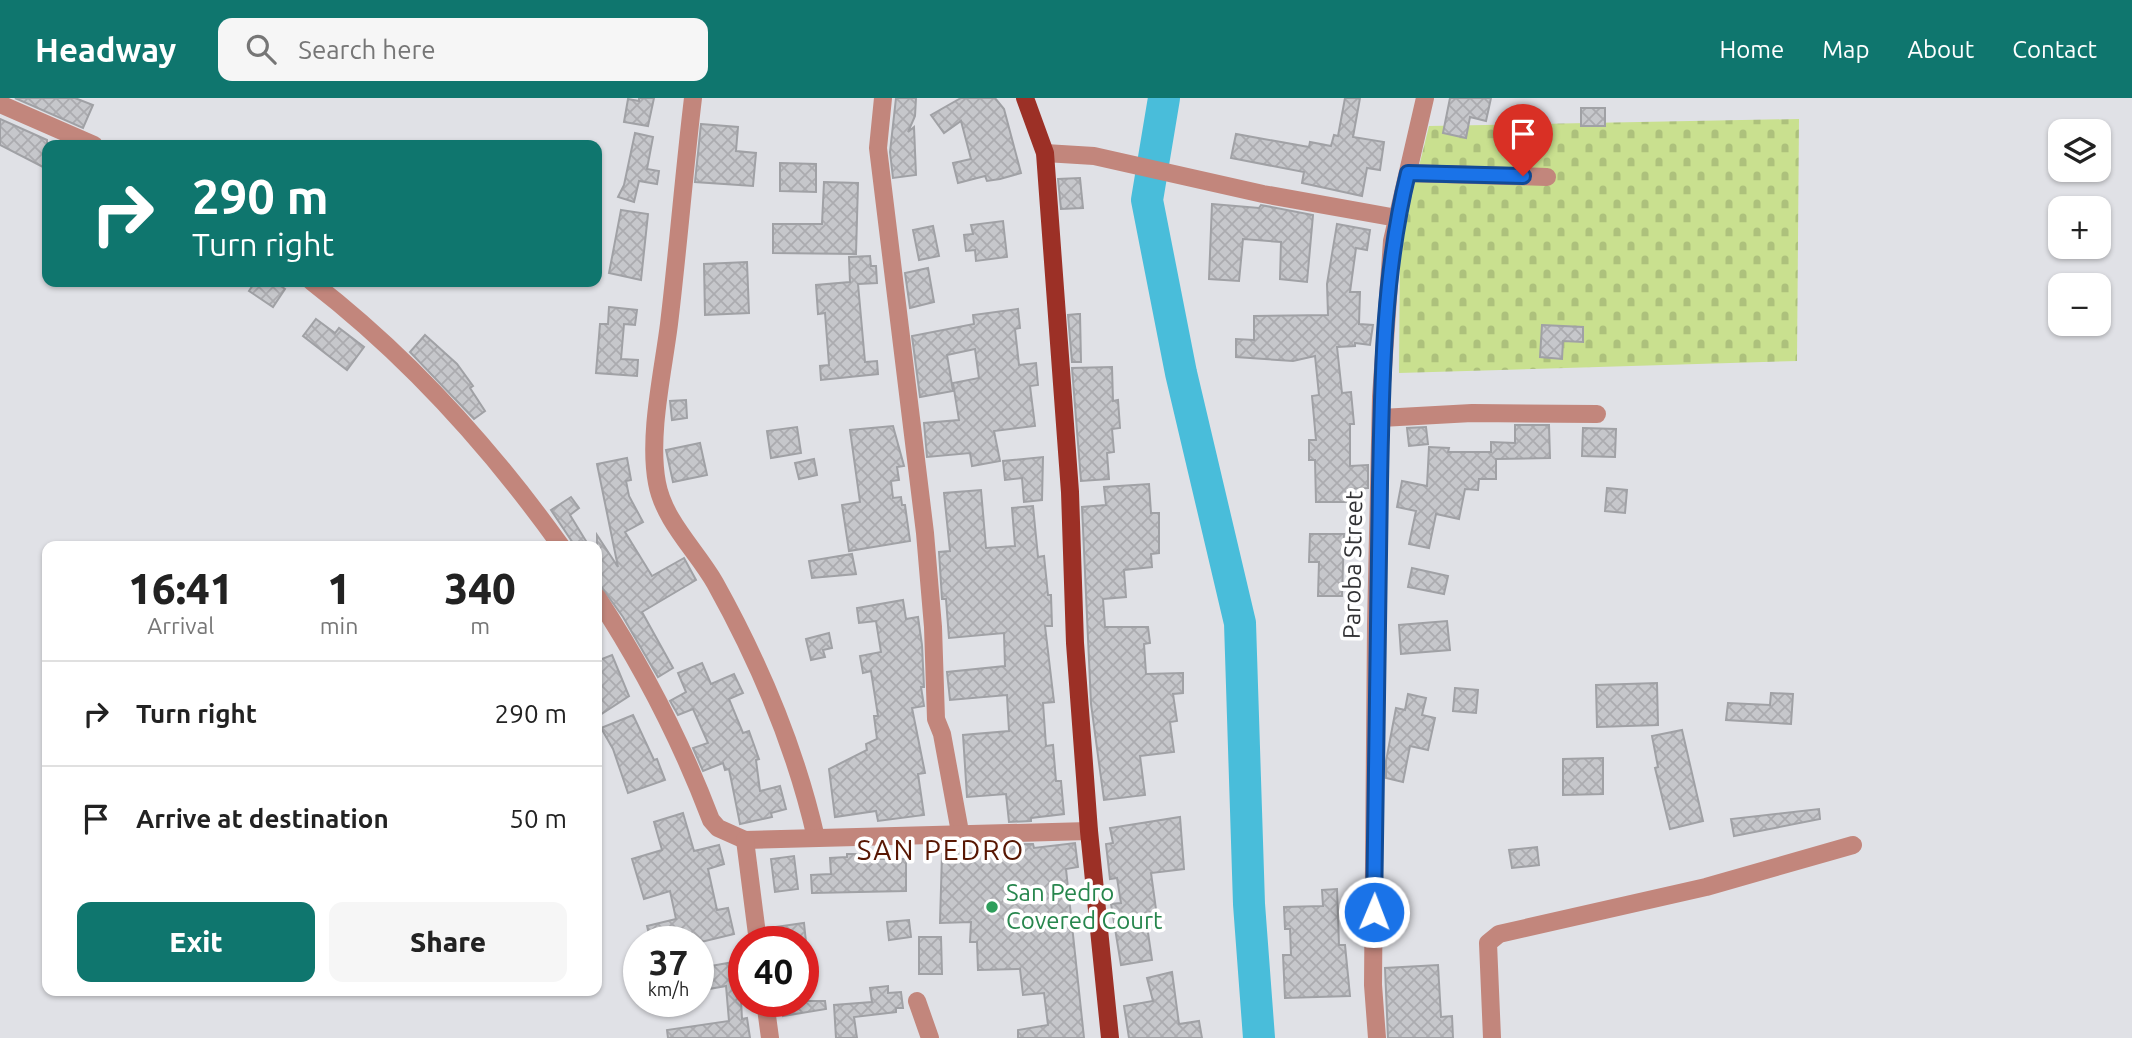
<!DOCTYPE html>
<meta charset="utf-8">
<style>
body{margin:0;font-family:Ubuntu,sans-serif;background:#f6f6f6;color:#222;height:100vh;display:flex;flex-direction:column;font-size:26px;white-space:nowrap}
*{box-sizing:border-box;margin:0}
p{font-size:23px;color:#767676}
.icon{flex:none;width:38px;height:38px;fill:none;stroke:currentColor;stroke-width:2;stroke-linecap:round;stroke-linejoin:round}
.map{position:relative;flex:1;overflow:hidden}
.drawer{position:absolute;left:42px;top:443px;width:560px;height:455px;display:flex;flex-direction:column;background:#fff;border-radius:14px;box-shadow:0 2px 5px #0004}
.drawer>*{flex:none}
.hud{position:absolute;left:42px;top:42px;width:560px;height:147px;border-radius:14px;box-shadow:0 2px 5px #0004;background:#0f766e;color:#fff;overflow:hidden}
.buttons{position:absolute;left:2048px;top:21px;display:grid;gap:14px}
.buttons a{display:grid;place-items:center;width:63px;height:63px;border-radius:14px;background:#fff;box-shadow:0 2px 5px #0004;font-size:35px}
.speed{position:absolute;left:623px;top:828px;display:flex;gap:14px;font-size:35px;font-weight:700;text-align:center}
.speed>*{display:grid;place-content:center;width:91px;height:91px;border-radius:50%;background:#fff;box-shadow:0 2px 5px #0004;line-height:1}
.speed small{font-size:18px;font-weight:400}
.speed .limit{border:10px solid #d22;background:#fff;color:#111}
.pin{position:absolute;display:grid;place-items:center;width:60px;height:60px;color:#fff;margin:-72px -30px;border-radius:50% 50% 50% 0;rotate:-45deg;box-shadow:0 0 7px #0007}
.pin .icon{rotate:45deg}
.me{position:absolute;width:77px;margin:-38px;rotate:1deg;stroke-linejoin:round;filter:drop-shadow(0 0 5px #0008)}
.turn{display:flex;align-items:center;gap:24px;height:147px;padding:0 35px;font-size:32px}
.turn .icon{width:91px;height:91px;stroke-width:2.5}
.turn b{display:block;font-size:49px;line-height:60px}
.eta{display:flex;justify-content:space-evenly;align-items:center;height:119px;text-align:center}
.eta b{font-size:42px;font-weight:800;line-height:49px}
.action{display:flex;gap:14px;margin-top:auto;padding:14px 35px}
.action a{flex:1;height:80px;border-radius:14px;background:#0f766e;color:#fff;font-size:28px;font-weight:800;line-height:80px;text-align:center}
.action a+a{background:#f6f6f6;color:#222}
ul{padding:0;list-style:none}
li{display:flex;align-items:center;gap:21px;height:105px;padding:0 35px;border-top:2px solid #e0e0e0}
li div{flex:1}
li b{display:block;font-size:26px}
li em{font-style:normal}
header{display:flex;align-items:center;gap:42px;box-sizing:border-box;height:98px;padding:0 35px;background:#0f766e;color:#fff}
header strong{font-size:33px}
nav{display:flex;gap:38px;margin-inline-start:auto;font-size:24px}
.search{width:490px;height:63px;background:#f6f6f6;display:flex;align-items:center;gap:18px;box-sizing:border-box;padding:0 24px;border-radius:14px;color:#767676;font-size:26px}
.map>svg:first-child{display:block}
.cemetery{fill:url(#cemetery-stones)}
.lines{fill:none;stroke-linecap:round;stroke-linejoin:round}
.river{stroke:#49bdda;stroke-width:32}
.building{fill:url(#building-cross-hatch);stroke:#a0a1a5;stroke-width:2}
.minor{stroke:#c2867c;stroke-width:18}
.major{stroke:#9c3026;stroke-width:18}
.route-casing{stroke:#114b97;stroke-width:18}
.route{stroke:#1a73e8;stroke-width:12}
.leisure-dot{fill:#2e9e5b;stroke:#fff;stroke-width:2.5}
.labels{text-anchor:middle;stroke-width:7;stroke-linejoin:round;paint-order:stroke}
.street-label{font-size:24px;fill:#323234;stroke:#fff}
.leisure-label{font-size:24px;fill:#27864d;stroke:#fff;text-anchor:start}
.quarter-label{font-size:28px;letter-spacing:2px;fill:#581703;stroke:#fff}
</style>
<header>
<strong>Headway</strong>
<div class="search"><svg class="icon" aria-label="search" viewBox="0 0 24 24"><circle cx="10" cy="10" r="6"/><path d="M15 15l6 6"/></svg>Search here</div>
<nav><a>Home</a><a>Map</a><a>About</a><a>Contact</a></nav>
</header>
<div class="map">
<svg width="2132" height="940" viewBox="0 0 2132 940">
<defs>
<pattern id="cemetery-stones" width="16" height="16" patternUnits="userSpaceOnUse" patternTransform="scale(1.75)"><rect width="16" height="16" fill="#c9e08f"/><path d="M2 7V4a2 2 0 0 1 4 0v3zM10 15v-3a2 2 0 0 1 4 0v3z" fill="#adc17c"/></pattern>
<pattern id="building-cross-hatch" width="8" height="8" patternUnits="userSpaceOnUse" patternTransform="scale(1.75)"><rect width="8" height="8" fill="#c6c7cb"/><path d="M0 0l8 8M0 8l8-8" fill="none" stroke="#ababaf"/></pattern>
</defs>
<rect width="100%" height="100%" fill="#e0e1e6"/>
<path class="cemetery" d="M1799 21 1797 263 1399 275 1400 145 1429 28Z"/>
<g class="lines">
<path class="river" d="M1164 0 1147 102 1181 275 1240 525 1249 806 1259 940"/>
</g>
<g class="building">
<path d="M15 0H75L93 7 83 30Z"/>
<path d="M639 0H654L648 28 624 24 628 1 639 3Z"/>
<path d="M896 0H916L915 18 908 34 914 29 916 77 893 80 890 54Z"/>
<path d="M961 0H995L1004 11 1021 75 1000 81 987 83 985 78 958 85 953 65 971 61 961 23 944 35 931 17Z"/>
<path d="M1345 0H1360L1353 39 1384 44 1380 72 1367 70 1362 98 1302 85 1304 74 1231 60 1236 36 1309 49 1310 44 1331 48 1334 37 1338 38Z"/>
<path d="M1450 0H1491L1486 23 1470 19 1466 40 1443 35Z"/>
<rect x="1581" y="10" width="24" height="18"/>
<path d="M0 21 47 42V71L0 47Z"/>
<path d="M701 26 738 29 736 53 756 55 753 88 695 84Z"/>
<path d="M635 35 653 39 647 71 659 73 657 86 639 83 634 104 618 99 624 87Z"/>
<path d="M780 65 816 66V94L780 93Z"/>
<path d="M1080 80 1083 110 1061 111 1058 81Z"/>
<path d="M824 84 858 85 856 156 773 155V126H822Z"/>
<path d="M1212 106 1259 110 1261 107 1313 117 1307 184 1280 181 1281 144 1243 141 1239 183 1209 181Z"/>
<path d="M621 112 648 116 641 182 609 175Z"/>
<path d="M1003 123 1007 159 976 163 975 152 966 153 964 137 973 136 971 127Z"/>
<path d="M1337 126 1370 132 1367 152 1356 150 1350 194H1360L1359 226 1373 227 1370 247 1355 245V248L1337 249 1342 295 1351 294 1354 326H1350V368L1368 367V390L1348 391V404H1316L1315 362H1309V342H1316L1312 298 1319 297 1315 258 1293 263 1236 259V241L1254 242V218L1328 217 1327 186Z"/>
<path d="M933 128 939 158 919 162 913 132Z"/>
<path d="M870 158 871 168H876L877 185 858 186 865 264 877 263 878 276 821 282 820 268 829 267 825 215 818 216 816 187 850 184 849 159Z"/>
<path d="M747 164 749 215 705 217 704 166Z"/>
<path d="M928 170 934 204 910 210 905 175Z"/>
<path d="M255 184H275L285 191 273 209 249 193Z"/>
<path d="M609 209 637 212 635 227 624 226 621 261 638 262 637 278 596 275 600 226H608Z"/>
<path d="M1018 211 1020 230 1015 231 1019 267 1036 265 1038 287 1030 288 1035 328 994 333 1000 363 972 368 970 355 927 359 924 325 959 322 953 285 979 280 975 251 947 257 953 293 920 299 912 238 974 226 973 217Z"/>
<path d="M1078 216H1080L1081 264H1072L1068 217Z"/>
<path d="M316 221 335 235 339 230 364 249 347 272 303 238Z"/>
<path d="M1542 227 1583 229V244L1563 243 1562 261 1540 259Z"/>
<path d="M425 237 457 266 473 288 470 290 485 313 474 321 410 254Z"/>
<path d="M1112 269 1113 303 1118 302 1120 330 1112 331 1114 354 1107 355 1109 381 1081 383 1072 270Z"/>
<path d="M686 302 687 320 672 322 670 303Z"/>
<path d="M1515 327H1549L1550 360 1496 361V381H1479L1478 392 1465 391 1459 421 1436 416 1429 450 1409 446 1416 413 1397 409 1402 383 1427 388 1429 349 1449 350 1448 354H1491V344L1515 345Z"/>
<path d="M893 328 904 368 897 369 899 382 891 383 893 400 901 399 902 407H905L910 443 849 453 842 407 860 404 850 332Z"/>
<path d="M797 329 801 355 771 360 767 333Z"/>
<path d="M1426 329 1428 346 1409 348 1407 330Z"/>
<path d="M1583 330 1616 331 1615 359 1582 358Z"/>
<path d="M700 345 707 377 673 384 666 352Z"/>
<path d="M1043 359 1042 402 1024 404 1022 380 1005 382 1003 363Z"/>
<path d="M627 360 631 382 626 383 629 398 643 424 625 434 652 478 684 460 696 482 642 514 673 570 658 579 623 519 597 483V437L618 469 597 366Z"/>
<path d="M814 361 817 377 799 381 795 365Z"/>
<path d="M1149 386 1151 415H1159V455L1151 456 1152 469 1124 472 1126 499 1103 501 1105 529H1148L1150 545 1144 546 1146 576 1183 575V595L1173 596 1177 623 1170 624 1174 654 1140 658 1145 697 1104 702 1091 606 1082 409 1106 407 1104 389Z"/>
<path d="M1607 390 1627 392 1625 415 1605 413Z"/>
<path d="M981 392 986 450 1015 448 1012 410 1033 408 1038 459 1044 458 1048 497H1051L1052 528H1045L1054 604 1043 605 1046 648 1053 647 1056 683H1061L1064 716 1031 720V723L1009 724 1006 696 967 699 963 637 1009 633 1007 597 950 602 947 574 1005 568 1004 535 949 540 946 501H942L939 454 950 453 944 395Z"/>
<path d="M571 399 579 410 570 417 589 448H575L551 412Z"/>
<path d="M1310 436H1344L1342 498H1318L1319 464H1309Z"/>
<path d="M852 456 856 476 812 480 809 463Z"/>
<path d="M1412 470 1448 478 1444 496 1408 489Z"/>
<path d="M903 502 906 521 918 519 922 547 924 589H921L924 608 912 610 925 675 918 676 924 717 878 723 876 713 835 719 829 671 867 652 866 646 877 641 874 618H878L871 573 863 575 860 558 881 554 876 523 859 525 857 510Z"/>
<path d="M1447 523 1450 552 1401 556 1399 527Z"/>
<path d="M829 535 832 550 823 552 825 559 811 562 806 541Z"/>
<path d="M612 557 629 598 597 619V563Z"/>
<path d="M702 565 711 586 734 576 743 595 729 601 743 635 749 633 759 661 756 662 760 693 780 688 786 711 771 715 772 719 740 726 729 671 725 672 723 665 703 673 693 650 708 645 693 611 678 617 670 603 686 594 678 575Z"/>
<path d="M1657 585 1658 627 1597 629 1596 587Z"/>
<path d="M1455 590 1478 592 1476 615 1453 613Z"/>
<path d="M1771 595 1793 596 1791 626 1726 622 1728 605 1770 607Z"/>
<path d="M1408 596 1426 600 1422 617 1435 620 1428 652 1410 648 1403 684 1386 680V663L1396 610 1405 612Z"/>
<path d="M633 617 654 662 657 661 665 682 628 695 613 651 601 630Z"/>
<path d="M1682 632 1703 723 1670 731 1655 670 1658 669 1652 638Z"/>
<path d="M1603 660V696L1563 697V661Z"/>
<path d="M1819 711 1820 721 1734 738 1731 721Z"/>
<path d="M683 715 694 753 719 747 724 766 708 771 717 812 728 810 734 836 701 844H651L647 828 676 821 670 793 644 801 632 761 662 752 654 724Z"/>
<path d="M1180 719 1184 771 1151 775 1158 826 1147 828 1152 862 1121 867 1111 806 1121 805 1117 780 1110 781 1106 746 1113 745 1110 730Z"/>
<path d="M1075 745 1078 769 1066 771 1084 940H1018V932L1048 927 1044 895 1023 897 1020 871 978 872 977 844H970L971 824 940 825 942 756 982 755V747L1033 746 1034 750Z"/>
<path d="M1537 749 1539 767 1512 770 1509 752Z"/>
<path d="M847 756H874V761H906V793L812 795 811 777 831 776 830 760 847 759Z"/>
<path d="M794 758 798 791 775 794 771 761Z"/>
<path d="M1337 791 1339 847H1345L1350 898 1285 900 1283 857H1291L1290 831H1285L1284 809 1323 808 1322 792Z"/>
<path d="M909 822 911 839 889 842 887 824Z"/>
<path d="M804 825 806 844H769L768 830Z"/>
<path d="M919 839H941L942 876H919Z"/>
<path d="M739 863 742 921 747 920 750 940H668L667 932 729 923 726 888 709 891 705 869Z"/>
<path d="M1438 867 1441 919 1452 918 1453 940H1388L1385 870Z"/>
<path d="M1172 874 1179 926 1199 923 1202 940H1129L1124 908 1153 903 1147 880Z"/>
<path d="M888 888V895L901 894 903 910H896V914L854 919 857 940H836L834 907 872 904 870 890Z"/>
<path d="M780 903H825L826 911 783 918Z"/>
</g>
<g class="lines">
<g class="minor">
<path d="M693 0C684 75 678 151 669 226 663 274 648 338 657 385 664 423 696 452 715 485 759 564 796 652 816 740"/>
<path d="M883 0 878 50 925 435 933 529 936 621 942 636 960 734"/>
<path d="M0 6 94 47"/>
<path d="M1045 55 1094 58 1263 96 1397 120"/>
<path d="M1408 75 1547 79"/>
<path d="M312 184C409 259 490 349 561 448"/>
<path d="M1381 320 1472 315 1597 316"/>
<path d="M597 499C643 569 681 643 711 722L718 730 745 742 1089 733"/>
<path d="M745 742 758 844"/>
<path d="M765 903 770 940"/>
<path d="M917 903 930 940"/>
<path d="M1377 940 1373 887 1376 527 1381 299 1392 143 1425 0"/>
<path d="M1492 940 1488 845 1499 836 1706 789 1853 747"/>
</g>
<path class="major" d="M1025 0 1045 55 1070 394 1075 545 1089 733 1110 940"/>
</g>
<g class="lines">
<defs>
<path id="route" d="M1374 814C1377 671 1377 528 1380 385 1382 282 1383 176 1408 75L1523 78"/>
</defs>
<use href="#route" class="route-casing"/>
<use href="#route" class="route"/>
</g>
<circle class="leisure-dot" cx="992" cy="809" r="7"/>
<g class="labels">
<g class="street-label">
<text transform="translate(1353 467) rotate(-89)" y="8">Paroba Street</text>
</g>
<g class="leisure-label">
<text x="1006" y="803">San Pedro<tspan x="1006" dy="28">Covered Court</tspan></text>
</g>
<g class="quarter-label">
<text x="941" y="762">SAN PEDRO</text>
</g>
</g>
</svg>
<div class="buttons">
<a><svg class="icon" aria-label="layers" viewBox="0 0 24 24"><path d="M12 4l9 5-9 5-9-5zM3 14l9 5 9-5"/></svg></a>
<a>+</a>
<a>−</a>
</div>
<div class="speed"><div>37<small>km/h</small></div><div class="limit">40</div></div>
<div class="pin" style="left:1523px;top:78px;background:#d93025"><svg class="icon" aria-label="arrive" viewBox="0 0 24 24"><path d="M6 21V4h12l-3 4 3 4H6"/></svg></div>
<svg class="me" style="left:1374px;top:814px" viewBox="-20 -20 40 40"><circle r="17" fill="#1a73e8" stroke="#fff" stroke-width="3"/><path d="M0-11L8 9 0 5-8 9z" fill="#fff"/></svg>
<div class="hud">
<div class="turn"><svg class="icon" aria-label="right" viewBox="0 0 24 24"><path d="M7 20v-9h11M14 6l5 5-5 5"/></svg><div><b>290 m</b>Turn right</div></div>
</div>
<section class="drawer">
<div class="eta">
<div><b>16:41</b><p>Arrival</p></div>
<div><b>1</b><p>min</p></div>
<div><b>340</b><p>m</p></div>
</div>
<ul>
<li><svg class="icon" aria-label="right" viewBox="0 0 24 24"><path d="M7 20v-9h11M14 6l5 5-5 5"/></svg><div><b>Turn right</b></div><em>290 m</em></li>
<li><svg class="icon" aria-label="arrive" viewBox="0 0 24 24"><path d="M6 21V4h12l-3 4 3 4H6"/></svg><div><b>Arrive at destination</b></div><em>50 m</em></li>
</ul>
<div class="action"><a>Exit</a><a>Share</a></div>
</section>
</div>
